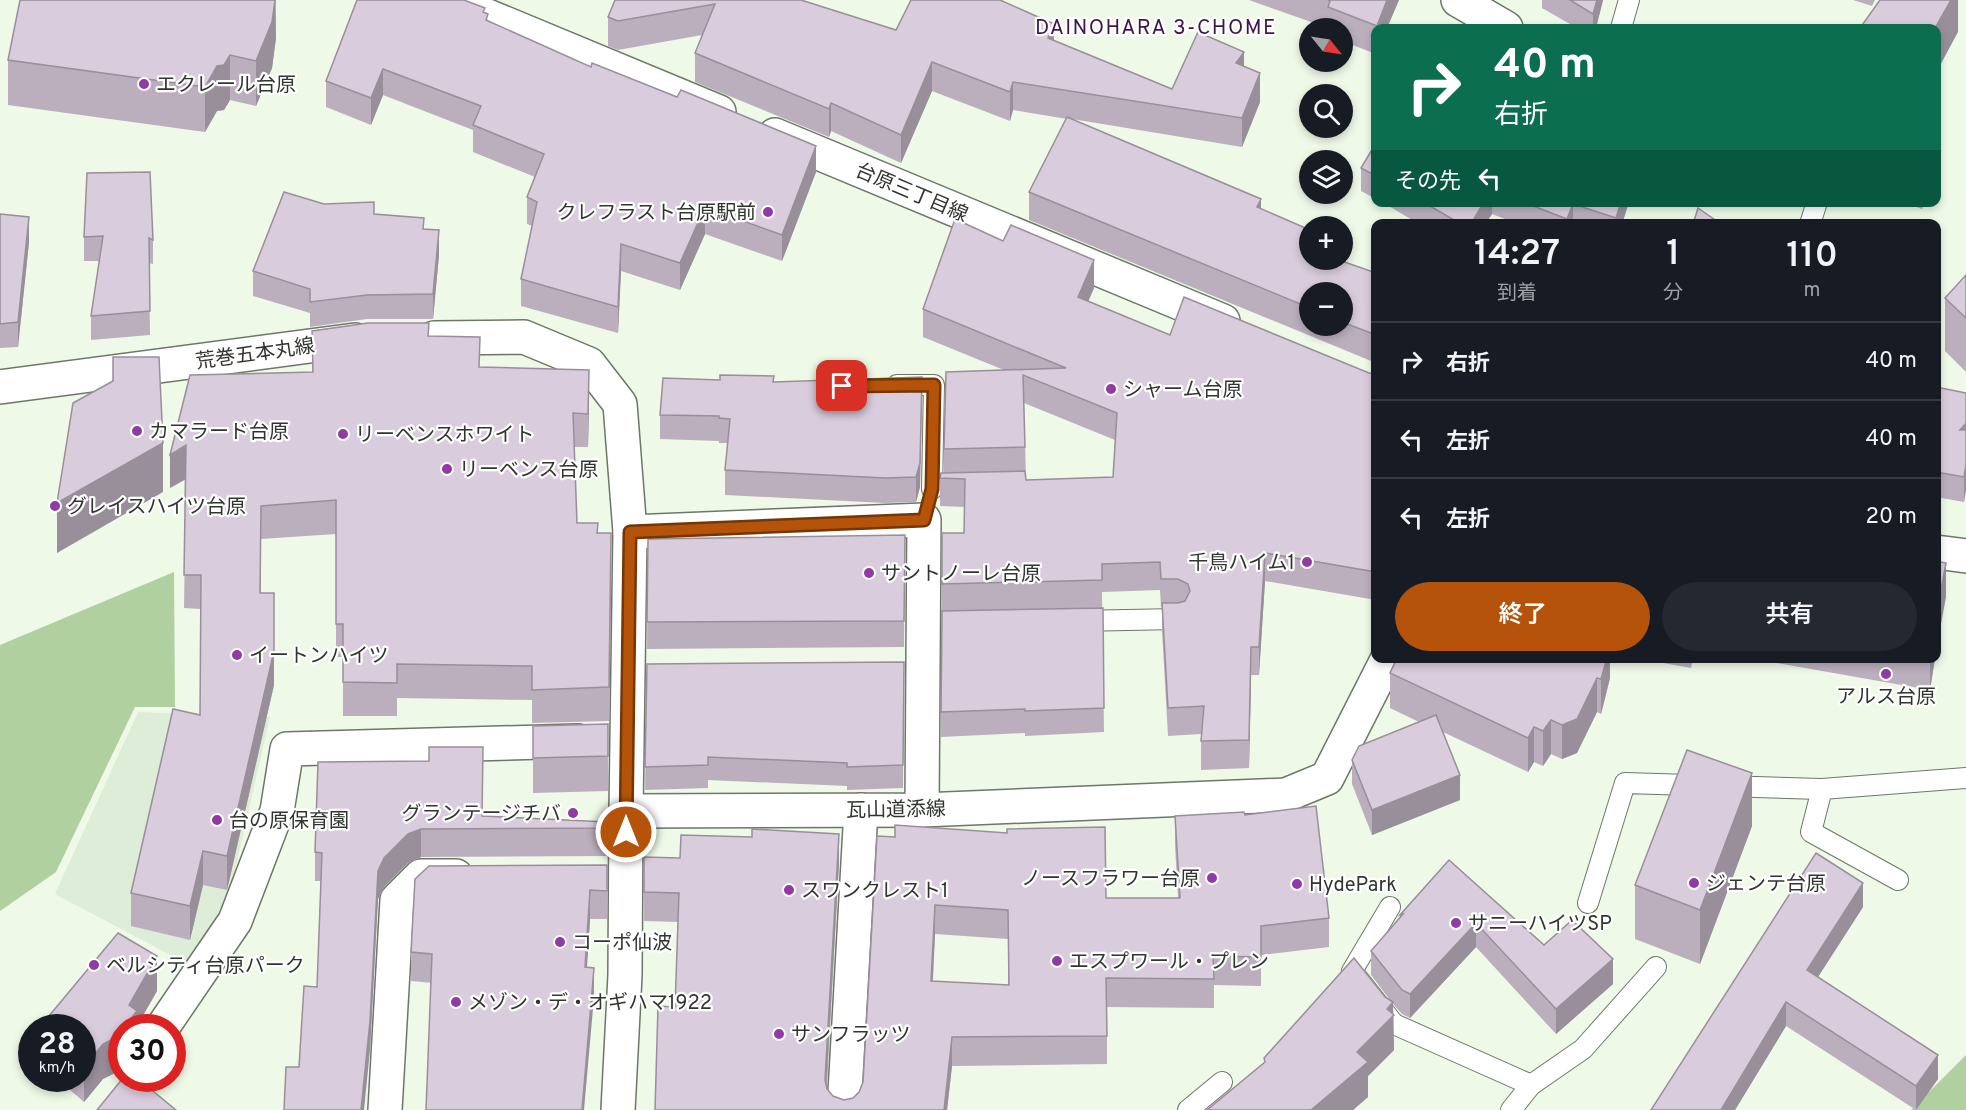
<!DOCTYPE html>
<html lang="ja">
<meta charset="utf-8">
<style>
body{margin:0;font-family:Overpass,"Noto Sans JP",sans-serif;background:#242831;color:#f1f3f6;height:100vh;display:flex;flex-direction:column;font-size:22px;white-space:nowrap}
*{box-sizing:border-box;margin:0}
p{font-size:20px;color:#9ea1a6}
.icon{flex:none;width:33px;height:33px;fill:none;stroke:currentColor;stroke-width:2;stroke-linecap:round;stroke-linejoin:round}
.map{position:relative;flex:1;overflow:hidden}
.side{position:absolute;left:1371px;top:219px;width:570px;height:444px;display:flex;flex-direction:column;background:#171b24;border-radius:12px;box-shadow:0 3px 9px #0003}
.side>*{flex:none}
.top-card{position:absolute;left:1371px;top:24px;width:570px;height:183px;border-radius:12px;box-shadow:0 3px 9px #0003;background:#0b6e4f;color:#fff;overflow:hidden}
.needle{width:39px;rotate:120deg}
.buttons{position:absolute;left:1299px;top:18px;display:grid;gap:12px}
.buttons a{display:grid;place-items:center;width:54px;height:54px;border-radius:50%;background:#171b24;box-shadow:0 3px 9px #0003;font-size:30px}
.speed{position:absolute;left:18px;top:1014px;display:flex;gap:12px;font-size:30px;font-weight:700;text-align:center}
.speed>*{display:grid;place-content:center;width:78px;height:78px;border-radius:50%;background:#171b24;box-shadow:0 3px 9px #0003;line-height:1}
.speed small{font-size:15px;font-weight:400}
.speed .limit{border:9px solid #d22;background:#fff;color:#111}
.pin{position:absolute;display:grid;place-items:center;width:51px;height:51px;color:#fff;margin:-26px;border-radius:12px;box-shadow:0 3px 9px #0006}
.me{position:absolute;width:66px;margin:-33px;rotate:0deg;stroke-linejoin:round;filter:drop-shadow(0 0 4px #0008)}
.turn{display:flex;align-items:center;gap:21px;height:126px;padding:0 24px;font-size:27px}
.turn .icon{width:78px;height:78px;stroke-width:2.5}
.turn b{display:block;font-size:42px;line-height:51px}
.then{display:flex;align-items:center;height:57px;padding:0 24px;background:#0003;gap:12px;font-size:22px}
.eta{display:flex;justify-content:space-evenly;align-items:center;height:102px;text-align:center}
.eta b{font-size:36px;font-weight:600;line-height:42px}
.button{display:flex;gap:12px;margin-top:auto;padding:12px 24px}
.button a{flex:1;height:69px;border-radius:36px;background:#b45309;color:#fff;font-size:24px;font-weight:600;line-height:69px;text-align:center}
.button a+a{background:#242831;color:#f1f3f6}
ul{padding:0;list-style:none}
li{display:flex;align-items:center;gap:18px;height:78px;padding:0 24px;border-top:2px solid #363941}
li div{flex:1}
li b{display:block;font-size:22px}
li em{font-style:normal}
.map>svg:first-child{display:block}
.built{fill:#deedd7}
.green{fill:#b0d09f}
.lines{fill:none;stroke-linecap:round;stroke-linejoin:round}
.service-casing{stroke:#6d7768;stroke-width:22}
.minor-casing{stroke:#6d7768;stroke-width:36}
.service{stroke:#fff;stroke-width:20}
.minor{stroke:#fff;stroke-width:33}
.wall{fill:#bbafbd;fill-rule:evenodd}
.shaded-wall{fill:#988f9a}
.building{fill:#d9ccdc;stroke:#988f9a;stroke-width:1.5;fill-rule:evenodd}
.route-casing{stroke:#753606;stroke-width:15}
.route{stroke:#b45309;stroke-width:10}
.poi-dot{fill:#9139a5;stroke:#fff;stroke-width:2}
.labels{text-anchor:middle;stroke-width:4.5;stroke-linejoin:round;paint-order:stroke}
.poi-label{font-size:20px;fill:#31352f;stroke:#fff;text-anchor:start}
.street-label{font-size:20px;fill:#31352f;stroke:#fff}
.neighbourhood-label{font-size:21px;letter-spacing:1.5px;fill:#40164a;stroke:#fff}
</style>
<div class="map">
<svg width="1966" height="1110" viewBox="0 0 1966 1110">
<rect width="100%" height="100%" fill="#eef9e8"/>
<path class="built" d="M138 712 270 717 225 914 191 966 55 894Z"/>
<g class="green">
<path d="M174 572 175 707H135L56 872 0 911V645Z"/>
<path d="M1966 1055V1110H1911Z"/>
</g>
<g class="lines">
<defs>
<g id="service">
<path d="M1621 28 1629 0"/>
<path d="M1810 224 1817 202"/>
<path d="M897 385H934L932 489"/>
<path d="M1076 621 1178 619"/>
<path d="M1898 880 1811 832 1822 789 1966 778"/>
<path d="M1588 903 1625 783 1822 789"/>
<path d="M1390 907 1352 971 1394 1024 1531 1085"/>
<path d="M1188 1110 1222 1082"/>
<path d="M1511 1110 1531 1085 1583 1049 1656 967"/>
</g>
<g id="minor">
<path d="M449 0 719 112"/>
<path d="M1458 0 1506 28"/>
<path d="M775 135 1223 321"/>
<path d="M434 338 524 337 589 364 620 404 630 532 626 811"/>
<path d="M0 387 355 340"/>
<path d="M630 532 924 520 922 810"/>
<path d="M1936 552 1966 556"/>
<path d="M162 1028 235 921 277 811 287 749 578 741"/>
<path d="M385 1110 397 900 421 876H456"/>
<path d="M618 1110 625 975 626 811 922 810 1286 795 1327 778 1388 658"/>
<path d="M844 1110 861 810"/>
</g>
</defs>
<use href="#service" class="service-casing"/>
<use href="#minor" class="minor-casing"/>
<use href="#service" class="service"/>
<use href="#minor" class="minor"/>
</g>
<g class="wall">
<path d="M276 0V38L272 68 256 106 230 100 224 110 217 111 205 132 8 105V60Z"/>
<path d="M615 0H801L896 30 1054 41 1172 89 1244 67 1260 102 1242 147 1072 119 1261 209 1310 260 1376 273V363L1029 220V192L1067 119 1013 110 1010 121 932 91 901 163 831 131 829 137 695 82V53L702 35 618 50 608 46V17ZM1310 292H1342V326H1310Z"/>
<path d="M1249 0H1399L1387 28H1376V54L1342 41V28H1328Z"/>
<path d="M1542 0H1603L1596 28H1577L1542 8Z"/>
<path d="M1853 0H1875L1872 6Z"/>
<path d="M485 13 488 21 816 172 782 261 705 234 680 290 621 271 618 333 521 306V279L532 226 527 224V197L535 177 473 152V130L383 95 371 125 326 107V81Z"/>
<path d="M1376 143V199L1361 191V168Z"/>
<path d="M150 172 153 240V264L149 263 150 335 91 340V316L99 261H84V237Z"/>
<path d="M1382 202H1629L1622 224H1518L1492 214 1485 224H1419Z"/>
<path d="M1903 202H1925L1922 209Z"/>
<path d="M324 204 374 214 424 229 439 255 433 319H367L310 327V313L253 296V271Z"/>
<path d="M0 214 29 242 18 347 0 348Z"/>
<path d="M1966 275V372L1945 351V298Z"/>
<path d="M1094 288 1088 301 1170 335 1376 374V600L1265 581 1259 675H1251L1249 768 1201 770V734L1168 736 1162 631V607H1161L1160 590 1102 592 1104 732 1025 736V733L941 737 942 533H964L965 507 940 506V478L944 473V449L1004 370 923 337V309ZM1024 403 1115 440 1113 477 1026 480Z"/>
<path d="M312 331 429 336 480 367 589 403 588 447H574L577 523 598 533 611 567 609 721 532 723V700L397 698V716H343V657H336V534L261 539V593L274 685 227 890 203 885 190 940 131 926V893L200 715 201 609 184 608 186 479 170 488 312 372Z"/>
<path d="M774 382 922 401 920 487 916 502 885 503 725 495V470L728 443H719V441L660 439V415Z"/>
<path d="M1936 387 1966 393V489L1964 502 1936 497Z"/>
<path d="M905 535 904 647 647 649 648 539Z"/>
<path d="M1610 658V678L1601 714 1597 712 1577 753 1562 759 1551 754 1543 766 1534 762 1528 772 1443 732 1460 800 1372 835 1352 784V760L1419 722 1390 708V673Z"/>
<path d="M1641 658H1693L1691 668 1641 659Z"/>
<path d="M1749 658H1935L1930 690Z"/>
<path d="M904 662 903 788 847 790V786L708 780V788L645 790 647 664Z"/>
<path d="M608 724V791L533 793V726Z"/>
<path d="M318 762 483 816 607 822V856L421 857 408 863 384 887 378 899 370 1050 299 1067 317 987 321 881H315V852Z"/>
<path d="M1245 815 1329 918V947L1261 955V986L1214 985V1008L1107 1007V1064L952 1066 947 1110H655L675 1007 678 922 644 921V857L839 863 827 1086V1089L833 1096 844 1100 853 1098 859 1092 863 1082 877 836 1106 898H1178L1175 845V816ZM935 934 1008 939V985L933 981Z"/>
<path d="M1752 826 1700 964 1635 939V885Z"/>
<path d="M1449 860 1544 945 1613 984 1556 1034 1476 947 1410 1018 1402 1014 1393 1004 1394 1050 1368 1076V1097L1353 1110 1385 997 1390 1000 1371 975V951L1400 918V915Z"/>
<path d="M607 865V919H590L587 967 594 997 411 981V952Z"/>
<path d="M1863 907 1818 977 1938 1079 1916 1110 1786 1026 1735 1110H1651Z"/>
<path d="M157 991 137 1026V1028H122V1064L113 1074 103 1079 84 1102 56 1078H82V1028Z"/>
</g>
<g class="shaded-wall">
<path d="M275 0 276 38 272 68 256 106V61Z"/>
<path d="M1387 0H1399L1387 28H1377V26Z"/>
<path d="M1597 0H1603L1596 28H1593V14Z"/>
<path d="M1951 0H1958V32L1936 73V28H1935Z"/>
<path d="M1054 24V52L1048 38Z"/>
<path d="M1244 52V80L1236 63Z"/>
<path d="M230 55V100L224 110 217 111 205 132V87L217 66Z"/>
<path d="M932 62V91L901 163V135Z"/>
<path d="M383 69V95L371 125V98Z"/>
<path d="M1260 73V102L1242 147V118Z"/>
<path d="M1013 82V110L1010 121V92Z"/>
<path d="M831 103V131L829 137V109Z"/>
<path d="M1940 115V161L1936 171V124Z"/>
<path d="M816 146V172L782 261V235Z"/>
<path d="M1261 199V227L1257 207Z"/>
<path d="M1484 202H1492V214L1485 224H1471Z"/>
<path d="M1621 202H1629L1622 224H1616V218Z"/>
<path d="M1573 204V224H1567V219Z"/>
<path d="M705 207V234L680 290V263Z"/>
<path d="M29 217V242L18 347V322Z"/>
<path d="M439 230V255L433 319V294Z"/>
<path d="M621 244V271L618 333V307Z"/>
<path d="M1094 260V288L1078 325V297Z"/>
<path d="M589 370V403L588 447V414Z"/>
<path d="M922 377 920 487 916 502V477Z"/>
<path d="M1966 423V448L1960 430Z"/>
<path d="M163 443V492L57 553V503Z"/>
<path d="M186 445V479L170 488V455Z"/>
<path d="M1966 464V489L1964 502V477Z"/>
<path d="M611 533V567L609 721V687Z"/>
<path d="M1265 553V581L1259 675V647Z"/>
<path d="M1946 563V597L1936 651V617Z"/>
<path d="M274 593V685L227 890V856Z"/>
<path d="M1251 647V675L1249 768V740Z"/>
<path d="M1607 658H1610V678L1601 714V679Z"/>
<path d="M1930 658H1935L1930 690Z"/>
<path d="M1597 678V712L1577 753 1562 759V725Z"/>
<path d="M1551 720V754L1543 766V731Z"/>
<path d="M1534 727V762L1528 772V738Z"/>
<path d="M1752 773V826L1700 964V910Z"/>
<path d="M1460 775V800L1372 835V810Z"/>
<path d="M421 829V857L408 863 384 887 378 899 370 1050 364 1110H361L378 871 384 858 408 834Z"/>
<path d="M839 834V863L825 1109V1080Z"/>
<path d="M203 851V885L190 940V906Z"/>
<path d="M1863 883V907L1807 994V970Z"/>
<path d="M590 890V919L585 996V967Z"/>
<path d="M935 905V934L931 1010V981Z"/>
<path d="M1476 923V947L1410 1018V994Z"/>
<path d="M157 956V991L137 1026V1028H123L129 1005Z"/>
<path d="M1613 959V984L1556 1034V1009Z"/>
<path d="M594 968V997L584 1110H582Z"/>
<path d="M1393 1002 1394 1050 1368 1076V1097L1353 1110H1311L1357 1052 1387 1009Z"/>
<path d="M1786 1002V1026L1735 1110H1721Z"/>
<path d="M122 1029V1064L113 1074 103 1079 84 1102V1067L103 1044Z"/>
<path d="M952 1037V1066L947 1110H944Z"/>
<path d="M1938 1055V1079L1916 1110V1086Z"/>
</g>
<g class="building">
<path d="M20 0H275L272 22 256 61 230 55 224 65 217 66 205 87 8 60Z"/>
<path d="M357 0H464L485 8 483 12 488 14 486 20 591 67 592 63 677 97 681 90 816 146 782 235 705 207 680 263 621 244 618 307 521 279 537 202 527 197 544 154 473 125 481 106 383 69 371 98 326 81Z"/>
<path d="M615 0H801L896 30 911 0H1000L1054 24 1048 38 1172 89 1198 32 1244 52 1236 63 1260 73 1242 118 1013 82 1010 92 932 62 901 135 831 103 829 109 695 53 715 4 618 21 608 17Z"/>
<path d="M1328 0H1387L1377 26 1328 7 1330 1Z"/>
<path d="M1570 0H1597L1593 14Z"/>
<path d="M1880 0H1951L1935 28H1860Z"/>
<path d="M1936 114 1940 115 1936 124Z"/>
<path d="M1067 117 1261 199 1257 207 1310 230V260H1339L1376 273V335L1342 322V292H1310V308L1029 192Z"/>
<path d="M1376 143V176L1361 168Z"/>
<path d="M150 172 153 240 149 238 150 311 91 316 103 236 84 237 87 173Z"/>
<path d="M284 192 324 204 374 202V214L424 218 423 229 439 230 433 294 367 295 310 302V289L253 271Z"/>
<path d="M1423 202H1484L1471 224H1461Z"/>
<path d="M1523 202H1621L1616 218 1573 204 1567 219Z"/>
<path d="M1698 208 1721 224H1693Z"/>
<path d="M0 214 29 217 18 322 0 324Z"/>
<path d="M955 219 1003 241 1011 225 1094 260 1078 297 1170 335 1184 297 1369 373 1376 374V572L1265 553 1259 647H1251L1249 740 1201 741 1204 706 1168 708 1162 603H1178L1185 601 1190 591 1188 584 1178 579H1161L1160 562 1102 564V580L942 584V533H964L965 479 940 478 941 473 1025 471 1026 480 1113 477 1117 413 1023 375 1025 447 944 449 946 372 1066 368 923 309Z"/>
<path d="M1966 275V318L1945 298Z"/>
<path d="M368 323H429L428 336 480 337 479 367 589 370 588 414 573 413 577 523H598L597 533H611L609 687 532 690V666L397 664V683L343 682V624H336V500L261 506 260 593H274V651L227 856 203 851 190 906 131 893 173 709 200 715 201 575H184L186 445 170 455 190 375 313 372 312 331Z"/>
<path d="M113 357H159L163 443 57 503 73 403 113 381Z"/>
<path d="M720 375 774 376 773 382 922 377 920 463 916 477 885 478 725 470 730 419 719 418V416L660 415 663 378 720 380Z"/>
<path d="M1936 387 1966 393V423L1960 430H1966V464L1964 477 1936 472Z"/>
<path d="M905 535 904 621 647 622 648 539Z"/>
<path d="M1936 561 1946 563 1936 617Z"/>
<path d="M1103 608 1104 708 1025 711V709L941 712 942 611Z"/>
<path d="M1397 658H1607L1601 679 1597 678 1577 719 1562 725 1551 720 1543 731 1534 727 1528 738 1390 673Z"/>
<path d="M904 662 903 765 847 767V763L708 757V765L645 767 647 664Z"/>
<path d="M1436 715 1460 775 1372 810 1352 760 1359 746Z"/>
<path d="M608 724V756L533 758V726Z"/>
<path d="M429 747H483L482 816 607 822V828L421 829 408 834 384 858 378 871 370 1021 361 1110H284L286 1067H299L304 986 317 987 322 853 315 852 318 762 429 761Z"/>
<path d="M1687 750 1752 773 1700 910 1635 885Z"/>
<path d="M1316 806 1329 918 1261 926V957L1213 956 1214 979 1106 978 1107 1036 952 1037 944 1110H655L658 1006 675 1007 679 893 644 892V857L680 858 681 835 752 837V829L839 834 825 1080 827 1089 833 1096 844 1100 853 1098 859 1092 863 1082 877 836 895 837V825L1007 833V829L1105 827 1106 898H1180L1175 816 1244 812 1245 815ZM935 905 1008 910 1009 985 931 981Z"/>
<path d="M1816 853 1863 883 1807 970 1938 1055 1916 1086 1786 1002 1721 1110H1651Z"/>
<path d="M1449 860 1544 945 1572 920 1613 959 1556 1009 1476 923 1410 994 1402 990 1371 951 1403 914 1400 915Z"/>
<path d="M607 865V891L590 890 585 967 594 968 582 1110H426L432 954 411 952 415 879 429 866Z"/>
<path d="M118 933 157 956 129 1005 137 1011 123 1028H122V1029L113 1039 103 1044 84 1067 82 1066V1028H39Z"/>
<path d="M1354 958 1385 997 1393 1002 1387 1009 1394 1015 1357 1052 1368 1062 1311 1110H1207L1265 1062 1264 1058Z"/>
<path d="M123 1078H137L176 1110H97Z"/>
</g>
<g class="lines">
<defs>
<path id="route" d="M626 832 630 532 924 520 932 489 934 385 842 386"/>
</defs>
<use href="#route" class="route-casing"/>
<use href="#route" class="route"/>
</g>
<g class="poi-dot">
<circle cx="144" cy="84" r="6"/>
<circle cx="768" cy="212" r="6"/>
<circle cx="1111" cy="389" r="6"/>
<circle cx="137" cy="431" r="6"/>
<circle cx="343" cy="434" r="6"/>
<circle cx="447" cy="469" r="6"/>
<circle cx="55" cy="506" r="6"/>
<circle cx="1307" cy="562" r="6"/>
<circle cx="869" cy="573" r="6"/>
<circle cx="237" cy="655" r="6"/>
<circle cx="1886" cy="674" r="6"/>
<circle cx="573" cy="813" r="6"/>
<circle cx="217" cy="820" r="6"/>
<circle cx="1212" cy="878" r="6"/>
<circle cx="1694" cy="883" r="6"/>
<circle cx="1297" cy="884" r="6"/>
<circle cx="789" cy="890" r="6"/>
<circle cx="1456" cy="923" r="6"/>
<circle cx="560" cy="942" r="6"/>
<circle cx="1057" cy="961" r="6"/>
<circle cx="94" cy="965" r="6"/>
<circle cx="456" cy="1002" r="6"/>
<circle cx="779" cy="1034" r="6"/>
</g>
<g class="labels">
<g class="poi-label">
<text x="156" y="91">エクレール台原</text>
<text x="756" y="219" text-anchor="end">クレフラスト台原駅前</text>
<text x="1123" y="396">シャーム台原</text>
<text x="149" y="438">カマラード台原</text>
<text x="355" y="441">リーベンスホワイト</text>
<text x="459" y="476">リーベンス台原</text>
<text x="67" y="513">グレイスハイツ台原</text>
<text x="1295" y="569" text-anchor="end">千鳥ハイム1</text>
<text x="881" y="580">サントノーレ台原</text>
<text x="249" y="662">イートンハイツ</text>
<text x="1886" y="703" text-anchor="middle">アルス台原</text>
<text x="561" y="820" text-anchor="end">グランテージチバ</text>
<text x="229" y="827">台の原保育園</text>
<text x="1200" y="885" text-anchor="end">ノースフラワー台原</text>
<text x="1706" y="890">ジェンテ台原</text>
<text x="1309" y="891">HydePark</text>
<text x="801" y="897">スワンクレスト1</text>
<text x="1468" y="930">サニーハイツSP</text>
<text x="572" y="949">コーポ仙波</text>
<text x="1069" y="968">エスプワール・プレン</text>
<text x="106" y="972">ベルシティ台原パーク</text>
<text x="468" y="1009">メゾン・デ・オギハマ1922</text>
<text x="791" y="1041">サンフラッツ</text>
</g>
<g class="street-label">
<text transform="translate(912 192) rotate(23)" y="7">台原三丁目線</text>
<text transform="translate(255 353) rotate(-8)" y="7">荒巻五本丸線</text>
<text transform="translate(896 809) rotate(-1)" y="7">瓦山道添線</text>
</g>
<g class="neighbourhood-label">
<text x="1156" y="34">DAINOHARA 3-CHOME</text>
</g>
</g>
</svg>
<div class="buttons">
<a><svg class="needle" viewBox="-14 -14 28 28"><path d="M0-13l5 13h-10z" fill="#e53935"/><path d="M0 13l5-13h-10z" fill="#9ea1a6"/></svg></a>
<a><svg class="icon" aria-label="search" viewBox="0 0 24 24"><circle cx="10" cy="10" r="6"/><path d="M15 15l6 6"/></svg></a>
<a><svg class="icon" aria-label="layers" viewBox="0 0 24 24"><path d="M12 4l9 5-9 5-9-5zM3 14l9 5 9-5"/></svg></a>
<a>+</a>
<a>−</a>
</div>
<div class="speed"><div>28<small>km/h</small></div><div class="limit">30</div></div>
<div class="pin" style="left:842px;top:386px;background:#d93025"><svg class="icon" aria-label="arrive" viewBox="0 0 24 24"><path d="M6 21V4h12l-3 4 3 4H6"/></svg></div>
<svg class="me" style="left:626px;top:832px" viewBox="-20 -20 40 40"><circle r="17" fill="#b45309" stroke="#fff" stroke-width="3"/><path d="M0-11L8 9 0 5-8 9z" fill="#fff"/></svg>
<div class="top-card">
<div class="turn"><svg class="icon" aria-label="right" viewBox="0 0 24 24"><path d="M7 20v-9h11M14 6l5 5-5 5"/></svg><div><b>40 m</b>右折</div></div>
<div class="then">その先<svg class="icon" aria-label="left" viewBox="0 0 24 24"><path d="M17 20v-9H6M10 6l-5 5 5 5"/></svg></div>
</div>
<section class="side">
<div class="eta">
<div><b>14:27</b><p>到着</p></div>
<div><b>1</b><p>分</p></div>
<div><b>110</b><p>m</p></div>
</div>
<ul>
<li><svg class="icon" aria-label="right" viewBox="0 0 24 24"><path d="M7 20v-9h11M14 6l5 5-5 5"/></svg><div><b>右折</b></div><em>40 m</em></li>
<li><svg class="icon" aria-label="left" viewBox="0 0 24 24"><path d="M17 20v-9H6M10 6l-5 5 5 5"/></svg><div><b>左折</b></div><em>40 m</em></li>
<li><svg class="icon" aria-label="left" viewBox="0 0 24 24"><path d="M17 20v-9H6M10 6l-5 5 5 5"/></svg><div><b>左折</b></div><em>20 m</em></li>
</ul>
<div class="button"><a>終了</a><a>共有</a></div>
</section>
</div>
